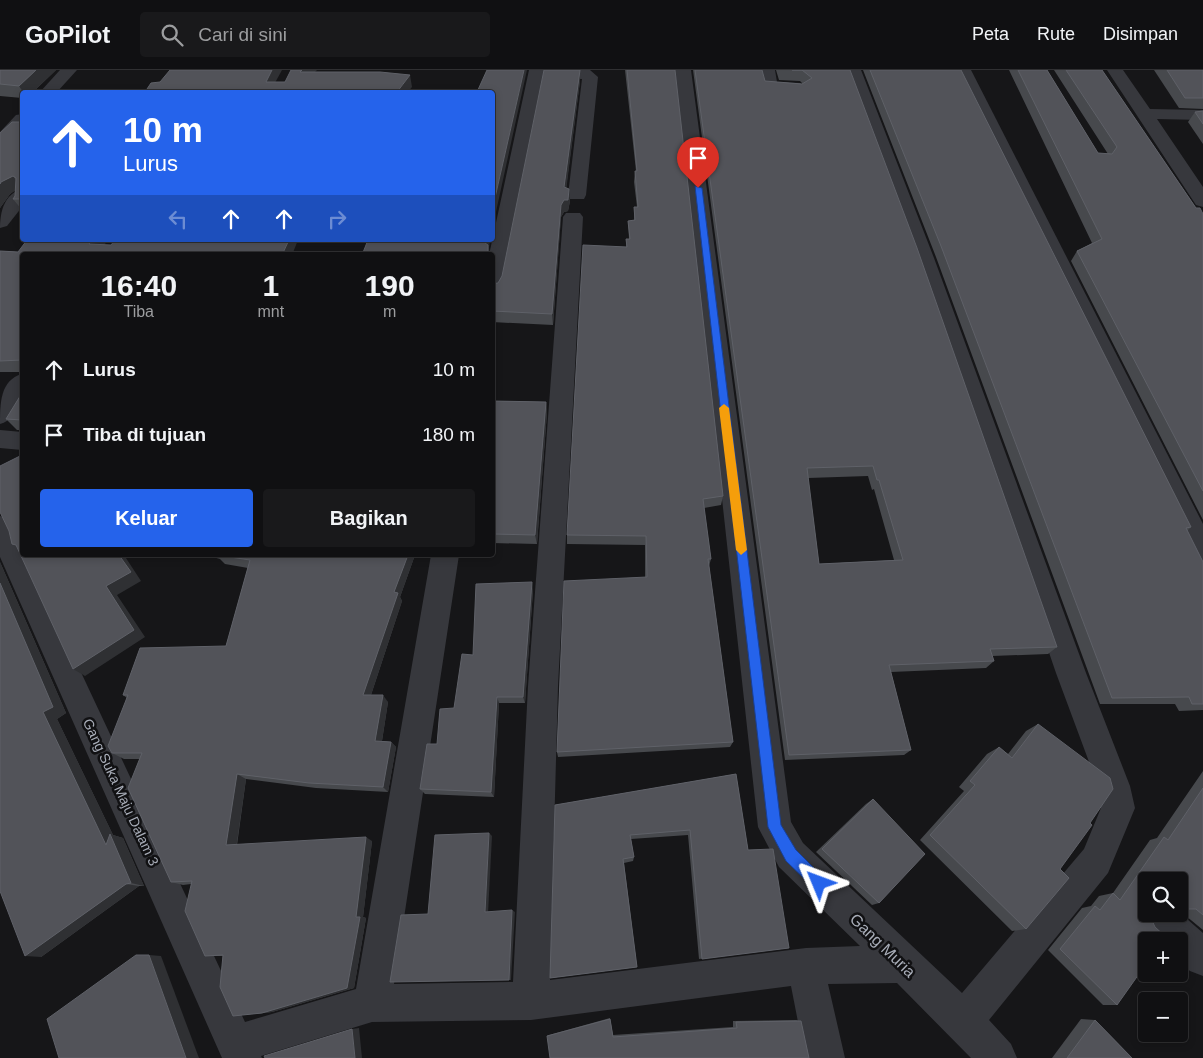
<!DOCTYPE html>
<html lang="id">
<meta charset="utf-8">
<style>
body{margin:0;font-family:Helvetica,sans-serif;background:#19191b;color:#f1f3f6;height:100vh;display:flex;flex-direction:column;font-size:19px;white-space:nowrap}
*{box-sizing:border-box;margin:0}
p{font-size:16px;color:#9c9d9f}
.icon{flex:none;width:28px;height:28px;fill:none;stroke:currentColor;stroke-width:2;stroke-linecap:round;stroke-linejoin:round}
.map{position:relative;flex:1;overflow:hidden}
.side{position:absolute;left:20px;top:182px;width:475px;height:305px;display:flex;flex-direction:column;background:#101012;border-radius:5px;box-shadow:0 2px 8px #0003,0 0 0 1px #303032}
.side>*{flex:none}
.guide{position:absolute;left:20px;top:20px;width:475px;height:152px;border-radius:5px;box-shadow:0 2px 8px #0003,0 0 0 1px #303032;background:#2563eb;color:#fff;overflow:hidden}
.buttons{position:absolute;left:1138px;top:802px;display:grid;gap:10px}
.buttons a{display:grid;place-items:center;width:50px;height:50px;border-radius:5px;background:#101012;box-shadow:0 2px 8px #0003,0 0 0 1px #303032;font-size:25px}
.pin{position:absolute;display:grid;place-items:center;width:42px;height:42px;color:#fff;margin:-51px -21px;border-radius:50% 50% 50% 0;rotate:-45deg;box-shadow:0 0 5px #0007}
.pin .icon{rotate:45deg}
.me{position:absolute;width:55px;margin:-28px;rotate:314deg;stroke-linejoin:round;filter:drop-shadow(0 0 4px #0008)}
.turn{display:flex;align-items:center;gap:18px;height:105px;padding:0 20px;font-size:22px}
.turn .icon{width:65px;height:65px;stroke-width:2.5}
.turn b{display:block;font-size:35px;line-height:42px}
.lanes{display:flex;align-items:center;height:48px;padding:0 20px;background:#0003;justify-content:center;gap:25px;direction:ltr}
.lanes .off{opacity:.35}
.eta{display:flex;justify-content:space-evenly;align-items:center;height:85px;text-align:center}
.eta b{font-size:30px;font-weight:700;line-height:35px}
.action{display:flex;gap:10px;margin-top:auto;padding:10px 20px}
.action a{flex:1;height:58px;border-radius:5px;background:#2563eb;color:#fff;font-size:20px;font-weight:700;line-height:58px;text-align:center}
.action a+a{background:#19191b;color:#f1f3f6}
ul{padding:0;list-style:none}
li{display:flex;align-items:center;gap:15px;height:65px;padding:0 20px}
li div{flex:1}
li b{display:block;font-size:19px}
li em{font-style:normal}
header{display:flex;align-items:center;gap:30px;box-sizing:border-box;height:70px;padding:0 25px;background:#101012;border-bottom:1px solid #303032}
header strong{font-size:24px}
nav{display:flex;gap:28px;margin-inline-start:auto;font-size:18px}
.search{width:350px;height:45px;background:#19191b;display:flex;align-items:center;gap:12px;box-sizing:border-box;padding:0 18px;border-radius:5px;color:#9c9d9f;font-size:19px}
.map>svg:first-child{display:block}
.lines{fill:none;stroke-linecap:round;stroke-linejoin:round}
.street{fill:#37383d;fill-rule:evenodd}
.wall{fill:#47494d;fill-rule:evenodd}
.shaded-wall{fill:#2f3033}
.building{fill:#525359;stroke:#5f6168;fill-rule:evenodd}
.route{fill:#2563eb;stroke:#184099}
.slow{fill:#f59e0b}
.labels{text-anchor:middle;stroke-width:5;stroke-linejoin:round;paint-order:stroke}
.street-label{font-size:14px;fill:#a8adb8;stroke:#111113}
.near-street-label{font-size:16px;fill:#a8adb8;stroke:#111113}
</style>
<header>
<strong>GoPilot</strong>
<div class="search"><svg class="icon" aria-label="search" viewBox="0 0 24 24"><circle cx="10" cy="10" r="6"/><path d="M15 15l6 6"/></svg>Cari di sini</div>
<nav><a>Peta</a><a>Rute</a><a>Disimpan</a></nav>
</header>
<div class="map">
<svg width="1203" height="988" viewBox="0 0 1203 988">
<rect width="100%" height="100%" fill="#161618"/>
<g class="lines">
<g class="street">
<path d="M60 0H77L57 22H40Z"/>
<path d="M529 0H590L598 7 586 125 584 129H570L568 125 582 9 543 8 502 217 499 222 492 224V185H489Z"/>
<path d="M675 0H691L791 752 803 773 962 923 1084 779 1101 738 1098 716 1056 603 914 188 845 0H861L934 188 1086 603 1130 716 1135 738 1108 803 989 950 1011 974 1017 988H971L897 913 828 914 845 988H805L791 916 531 950 372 952 261 986 262 988H222L0 487V446L9 449C15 461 22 472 22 485H26L245 952 356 919 431 485H459L394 914 513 912 528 616 563 147 566 143H580L583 147 558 616 550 910 806 878 860 876 779 797 758 757Z"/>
<path d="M759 0H775L777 12 800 13 808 18 800 23 763 20Z"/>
<path d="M955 0H971L1203 454V493L1193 489Z"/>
<path d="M1107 0H1123L1150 39 1203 40V50L1157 49 1203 117V137L1196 135Z"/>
<path d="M22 44V58L6 76 0 77V62L16 45Z"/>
<path d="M22 119V137L7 156 0 158C0 142 4 124 22 119Z"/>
<path d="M22 304C25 322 21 348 0 354 0 334 0 310 22 304Z"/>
<path d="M0 360 22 362V380L0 378Z"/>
<path d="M1146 829V844L1179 842 1203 863V906L1190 901 1179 891V871H1157L1141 857 1136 844 1141 831Z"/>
</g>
</g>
<g class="wall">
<path d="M0 0H56L33 22H22V28L0 26Z"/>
<path d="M580 0V11L566 118 570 131 568 141 564 142 561 147 553 255 492 252V214L498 213 502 206Z"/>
<path d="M625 0H675L723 426 721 435 704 438 711 489 709 496 733 672 730 677 558 687 557 682 645 507V475L567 474V465L626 177V169H629L628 151 634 150V137H637L634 112 635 101H636Z"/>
<path d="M693 0H762L765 11 802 14H803L800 11 779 10 776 0H850L1057 577 1048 584 992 586 994 591 986 598 891 602 911 680 904 685 785 690ZM868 406 872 420 874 419 894 490 819 494 808 408Z"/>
<path d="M863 0H961L1191 457 1187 461 1203 492V640L1179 641 1175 634H1100L936 187Z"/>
<path d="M1009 0H1047L1098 83 1108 84 1054 0H1102L1196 138 1203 144V450L1071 191 1077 181 1092 173Z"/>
<path d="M1154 0H1203V39L1179 38Z"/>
<path d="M1203 41V74L1188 52 1195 42Z"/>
<path d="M22 52V140L13 129 15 126V120L10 124 0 138V63Z"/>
<path d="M298 170 22 185V302H0V181L18 182 104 175H111Z"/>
<path d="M22 323V360H17L6 349Z"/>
<path d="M492 331 546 332 547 342 537 474 492 473Z"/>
<path d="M206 485H415L400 527 402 531 371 625 388 632 382 671 391 672 396 677 388 722 316 718 246 709 237 775 372 771 363 847 366 848 354 918 272 942 244 945 223 886H205L191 814 183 815 171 812 139 689H124L112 683 127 628 123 625 226 576 248 498 225 494 220 489Z"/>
<path d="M0 492 66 643 57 649 113 765 123 768 144 816H139L41 887Z"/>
<path d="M533 520 525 633H499L494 727 425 724 420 719 437 674 454 638 473 585Z"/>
<path d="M1038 654 1060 799 1026 859 1012 861 920 770 964 721 959 717 987 684 999 677 1008 684 1026 661Z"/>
<path d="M1203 701V860L1180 841H1179V811H1146L1117 935H1103L1048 880 1082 838 1091 836 1099 826 1113 823 1150 770 1157 768Z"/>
<path d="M736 704 748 780 789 878 699 889 688 765 631 769 634 787 633 791 624 793 637 897 550 908 555 735Z"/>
<path d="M873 729 879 833 872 835 816 782 866 734Z"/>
<path d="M610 948 613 965 733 957V951L796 950 801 951 809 988 547 966 549 965Z"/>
<path d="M1081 949 1095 950 1132 988H1052Z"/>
</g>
<g class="shaded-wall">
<path d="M36 0H56L33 22H23L19 16Z"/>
<path d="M272 0H282L270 22 266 12Z"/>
<path d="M302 0H317L304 13 300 2Z"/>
<path d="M524 0H527L492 160V141Z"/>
<path d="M580 0V11L565 129 564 117Z"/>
<path d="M410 5 412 17 408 22H397Z"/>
<path d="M13 106 21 117 10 124 0 138V114L1 112Z"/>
<path d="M569 119 570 131 568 141 564 142 561 147 553 255 552 244 561 135Z"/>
<path d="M92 170H108L97 185 89 174Z"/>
<path d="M289 170H298L292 185H282Z"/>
<path d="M486 170H490L489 178 490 185H488L485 173Z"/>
<path d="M546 332 547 342 537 474 535 465Z"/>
<path d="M119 485H124L141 511 117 525 145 567 85 606 73 599Z"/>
<path d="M408 485H415L400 527 402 531 369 631 363 625 394 522Z"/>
<path d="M0 492 66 643 57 649 113 765 123 768 144 816 131 813 106 775 43 642 0 513Z"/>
<path d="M532 512 533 520 525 633 523 627Z"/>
<path d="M383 625 388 632 381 677 375 671Z"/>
<path d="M497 627 499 633 494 727 491 722Z"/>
<path d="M391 672 396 677 388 722 383 717Z"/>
<path d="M237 704 246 709 236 779 226 775Z"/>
<path d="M489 763 492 766 488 844 485 842Z"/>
<path d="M366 767 372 771 363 847 366 848 354 918 272 942 262 943 356 847Z"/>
<path d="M126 814 139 816 41 887 25 886Z"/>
<path d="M512 840 515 842 511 910H509Z"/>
<path d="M149 885 161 886 199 988H186Z"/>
<path d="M359 958 362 988H355L352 959Z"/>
</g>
<g class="building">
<path d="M0 0H36L19 16 0 14Z"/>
<path d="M170 0H272L266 12H285L291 0H302L300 2H380L410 5 397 22H145L151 13 160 12Z"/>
<path d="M487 0H524L492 141V22H477Z"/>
<path d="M544 0H580L564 117 569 119 568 130H564L561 135 552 244 492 241V214L498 213 502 206Z"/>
<path d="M627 0H675L723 426 703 429 711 489H708L733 672 557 682 564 511 647 507 646 466 567 465 583 175 627 177 626 169H630L628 151 635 150 634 137H638L635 101H637Z"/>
<path d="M695 0H762L765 11 802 14 812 8 802 0H792H850L917 178 1057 577 990 579 994 591 889 595 911 680 789 685ZM873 396 877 410H879L903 490 819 494 807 398Z"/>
<path d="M870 0H961L1191 457 1186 458 1203 492V634H1192L1189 627 1112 628 941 176Z"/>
<path d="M1018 0H1047L1098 83 1112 84 1117 77 1066 0H1102L1196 138H1200L1203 144V421L1077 181 1102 169Z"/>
<path d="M1167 0H1203V28H1185Z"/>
<path d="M1203 41V54L1195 42Z"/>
<path d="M12 52H22V129H13L15 126 16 108 13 106 1 112 0 114V63Z"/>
<path d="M27 170H92L89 174 111 175 115 170H289L282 185H22V290L0 291V181L18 182Z"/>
<path d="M368 170H486L485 173 488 175V185H362Z"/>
<path d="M22 323V350L6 349Z"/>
<path d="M492 331 546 332 535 465 492 464Z"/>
<path d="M22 385V485H119L131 502 106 516 134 560 73 599 16 475 12 474 9 461 0 442V396Z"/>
<path d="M217 485H408L394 522 398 523 363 625H383L375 671 391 672 383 717 309 713 237 704 226 775 366 767 356 847H360L347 918 262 943 233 946 220 917 223 885 205 886 185 841 192 811 171 812 128 718 142 683H112L108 676 128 625H123L140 578 226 576 250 490Z"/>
<path d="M532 512 523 627H497L491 722 420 719 427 674H437L440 639 454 638 462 584 473 585 476 514Z"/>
<path d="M0 513 53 637 43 642 106 775 110 764 131 813 126 814 25 886 0 821Z"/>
<path d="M1038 654 1110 708 1113 719 1090 753 1092 755 1060 799 1069 808 1026 859 930 765 975 715 970 711 999 677 1012 688Z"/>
<path d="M736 704 748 780 773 779 789 878 702 889 690 760 630 765 634 787 623 789 637 897 550 908 555 735Z"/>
<path d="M1203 718V845L1196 839H1179V811H1146V844H1149L1155 857 1166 867 1163 871H1146V894L1117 935 1060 879 1095 836 1100 840 1113 823 1120 830 1164 767 1168 770Z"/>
<path d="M873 729 925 784 879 833 822 779Z"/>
<path d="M489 763 485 842 512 840 509 910 390 912 401 845 428 844 435 765Z"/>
<path d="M136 885H149L186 988H59L47 949Z"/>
<path d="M610 949 613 967 737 958 736 952 801 951 809 988H550L547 966Z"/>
<path d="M1095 950 1132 988H1067Z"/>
<path d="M352 959 355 988H265L264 986Z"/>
</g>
<path class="route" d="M695 116 702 118 781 755 796 780 824 808 826 813 824 818 819 820 814 818 786 791 768 757Z"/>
<path class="slow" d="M724 334 729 338 747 480 741 485 736 480 719 338Z"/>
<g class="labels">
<g class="street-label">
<text transform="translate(121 722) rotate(65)" y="5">Gang Suka Maju Dalam 3</text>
</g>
<g class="near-street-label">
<text transform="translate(883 875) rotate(44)" y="6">Gang Muria</text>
</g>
</g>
</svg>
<div class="buttons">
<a><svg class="icon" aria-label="search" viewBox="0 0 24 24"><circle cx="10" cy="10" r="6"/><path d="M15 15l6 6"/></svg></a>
<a>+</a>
<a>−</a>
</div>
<div class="pin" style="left:698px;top:118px;background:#d93025"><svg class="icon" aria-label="arrive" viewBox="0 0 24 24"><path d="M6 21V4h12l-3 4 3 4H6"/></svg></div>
<svg class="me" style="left:819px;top:813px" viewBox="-20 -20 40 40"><path d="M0-17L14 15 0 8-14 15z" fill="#2563eb" stroke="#fff" stroke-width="4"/></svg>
<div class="guide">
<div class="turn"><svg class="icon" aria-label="ahead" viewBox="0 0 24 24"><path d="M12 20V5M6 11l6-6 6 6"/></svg><div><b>10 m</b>Lurus</div></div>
<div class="lanes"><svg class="icon off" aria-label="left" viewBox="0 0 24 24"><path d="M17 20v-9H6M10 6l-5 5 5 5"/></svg><svg class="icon" aria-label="ahead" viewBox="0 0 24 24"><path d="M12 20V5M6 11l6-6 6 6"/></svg><svg class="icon" aria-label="ahead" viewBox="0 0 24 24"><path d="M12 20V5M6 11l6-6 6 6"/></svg><svg class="icon off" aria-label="right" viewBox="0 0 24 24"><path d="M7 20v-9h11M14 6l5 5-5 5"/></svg></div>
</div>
<section class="side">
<div class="eta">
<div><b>16:40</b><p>Tiba</p></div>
<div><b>1</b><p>mnt</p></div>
<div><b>190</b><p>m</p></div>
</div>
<ul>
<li><svg class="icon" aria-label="ahead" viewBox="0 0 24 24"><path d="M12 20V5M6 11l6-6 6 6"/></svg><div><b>Lurus</b></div><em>10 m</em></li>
<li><svg class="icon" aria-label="arrive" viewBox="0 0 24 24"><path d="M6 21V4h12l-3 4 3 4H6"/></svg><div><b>Tiba di tujuan</b></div><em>180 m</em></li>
</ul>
<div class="action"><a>Keluar</a><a>Bagikan</a></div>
</section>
</div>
